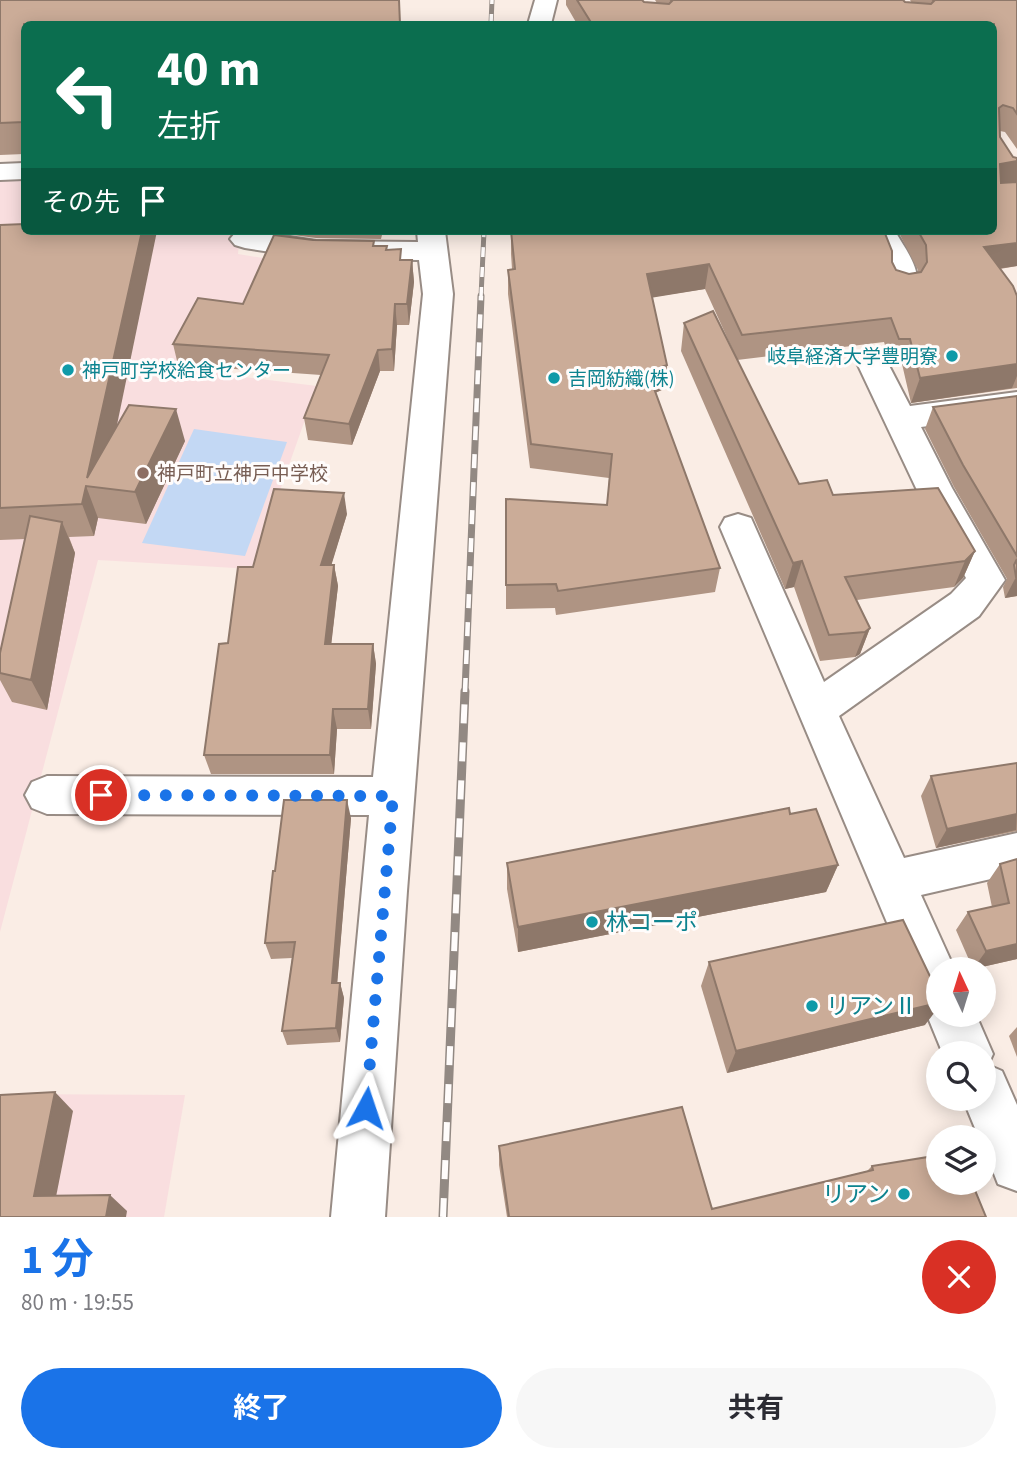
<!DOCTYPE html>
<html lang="ja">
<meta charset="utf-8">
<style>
body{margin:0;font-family:"Source Sans 3","Noto Sans JP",sans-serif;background:#f7f7f7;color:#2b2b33;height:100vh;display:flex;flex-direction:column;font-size:26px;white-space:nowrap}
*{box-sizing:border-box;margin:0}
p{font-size:23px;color:#7c7c81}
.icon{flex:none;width:38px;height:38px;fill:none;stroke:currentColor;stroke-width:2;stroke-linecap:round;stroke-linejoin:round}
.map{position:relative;height:1217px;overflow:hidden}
.details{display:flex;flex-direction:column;background:#fff;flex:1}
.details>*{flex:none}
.hud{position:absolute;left:21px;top:21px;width:976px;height:214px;border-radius:10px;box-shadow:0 4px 18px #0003;background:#0b6e4f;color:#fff;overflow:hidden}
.needle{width:46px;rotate:356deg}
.buttons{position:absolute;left:926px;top:957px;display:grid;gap:14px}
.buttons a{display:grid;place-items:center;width:70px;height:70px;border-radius:50%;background:#fff;box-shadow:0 4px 18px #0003;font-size:35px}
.pin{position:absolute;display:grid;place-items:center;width:60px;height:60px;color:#fff;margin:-30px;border:4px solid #fff;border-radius:50%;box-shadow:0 2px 7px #0007}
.me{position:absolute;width:77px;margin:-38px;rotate:5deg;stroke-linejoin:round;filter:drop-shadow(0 0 5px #0008)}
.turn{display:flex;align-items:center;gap:24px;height:147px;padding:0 21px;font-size:32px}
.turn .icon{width:91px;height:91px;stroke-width:2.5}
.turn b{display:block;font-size:49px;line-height:60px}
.then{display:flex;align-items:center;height:66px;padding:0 21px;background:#0003;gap:14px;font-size:26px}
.round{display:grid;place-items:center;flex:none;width:74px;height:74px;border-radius:37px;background:#f7f7f7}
.head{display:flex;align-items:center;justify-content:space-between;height:119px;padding:0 21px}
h1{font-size:42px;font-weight:700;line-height:52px;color:#1a73e8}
.action{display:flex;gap:14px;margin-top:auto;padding:14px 21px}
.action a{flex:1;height:80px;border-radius:42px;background:#1a73e8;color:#fff;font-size:28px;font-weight:700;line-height:80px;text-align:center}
.action a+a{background:#f7f7f7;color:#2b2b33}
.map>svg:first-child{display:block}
.education{fill:#f9dedf}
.water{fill:#c3d8f4}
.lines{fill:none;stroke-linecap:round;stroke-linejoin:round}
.street-casing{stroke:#988c85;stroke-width:4}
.street{fill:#fff;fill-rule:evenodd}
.rail-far2-casing{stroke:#928983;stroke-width:5}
.rail-far1-casing{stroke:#928983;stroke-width:7}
.rail-casing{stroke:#928983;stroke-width:9}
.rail-far2{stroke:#fffcfb;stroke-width:3.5;stroke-dasharray:10;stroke-linecap:butt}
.rail-far1{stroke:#fffcfb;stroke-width:4.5;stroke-dasharray:14;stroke-linecap:butt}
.rail{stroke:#fffcfb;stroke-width:6;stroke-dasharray:19;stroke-linecap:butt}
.wall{fill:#af9483}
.shaded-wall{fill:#8e786a}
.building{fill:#cbac98;stroke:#8e786a;stroke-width:2}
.route{stroke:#1a73e8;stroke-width:12;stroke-dasharray:0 21.6}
.culture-dot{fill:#0f9aa8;stroke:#fffcfb;stroke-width:2.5}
.education-dot{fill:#8d6e63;stroke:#fffcfb;stroke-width:2.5}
.labels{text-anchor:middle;stroke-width:6;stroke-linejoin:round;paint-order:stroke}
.culture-label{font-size:19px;fill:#0d838f;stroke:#fffcfb;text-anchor:start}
.education-label{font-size:19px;fill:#785e54;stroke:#fffcfb;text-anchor:start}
.near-culture-label{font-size:23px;fill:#0d838f;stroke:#fffcfb;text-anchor:start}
</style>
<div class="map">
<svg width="1017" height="1217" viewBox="0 0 1017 1217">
<rect width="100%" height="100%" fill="#faede5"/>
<g class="education">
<path d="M24 177V231H240L238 254 263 258 221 374 317 386 252 569 98 560 0 932V179Z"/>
<path d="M0 1094 185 1095 164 1217H0Z"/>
</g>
<path class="water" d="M194 429 287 442 245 556 142 543Z"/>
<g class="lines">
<defs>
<g id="street">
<path d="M535 0H557L551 24H528Z"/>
<path d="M24 163V179L0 180V164Z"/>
<path d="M250 231 316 241 418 242 417 231H445L453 294 407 891 385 1217H331L369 815 47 814 32 808 25 795 32 782 47 776 373 777 423 294 419 260 316 259 245 248 235 245 230 239 235 233Z"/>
<path d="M867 231H895C905 249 926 274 913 294L902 296 891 294 887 287 888 275Z"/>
<path d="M872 351 883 354 910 406 1017 392V414L921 427 952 488 1005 580 979 616 839 716 904 858 1017 833V873L921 895 955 970H938V1015H976L993 1054 988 1065 1002 1071 1017 1105V1191L998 1184 984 1148V1138H979L963 1099H984V1054H943L927 1015 930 1006 921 1003 720 527 725 518 738 514 751 518 824 682 951 594 966 578 916 488 856 361 861 354Z"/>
</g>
</defs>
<use href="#street" class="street-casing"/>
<use href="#street" class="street"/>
<defs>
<g id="rail-far2">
<path d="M491 24 492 0"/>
<path d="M481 297 484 231"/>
</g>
<path id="rail-far1" d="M465 692 481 296"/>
<path id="rail" d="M443 1217 465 691"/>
</defs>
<use href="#rail-far2" class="rail-far2-casing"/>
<use href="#rail-far1" class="rail-far1-casing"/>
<use href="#rail" class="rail-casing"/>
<use href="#rail-far2" class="rail-far2"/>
<use href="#rail-far1" class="rail-far1"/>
<use href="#rail" class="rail"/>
</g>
<g class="wall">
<path d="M0 0H399L400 24H24V154L0 155Z"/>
<path d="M566 0H642L644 2 657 3 655 0H903L905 2 912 3 910 0H1017V149L1005 132 1000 131V137L1013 157 1017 158V266L1000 269 1017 296V388L911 403 902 364H891L884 342 737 360 799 484 833 495 975 551 963 578 954 587 857 600 870 628 860 654 855 657 820 661 794 587 785 589 681 351 684 323 736 357 705 289 652 297 667 365 664 389 655 393 720 568 715 592 556 615 555 608 506 609V499L607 505 609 478 530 468 508 294V270L512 269 511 254V231L892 262 896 270 909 274 918 272V270L898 231H994V24H577L566 5Z"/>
<path d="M0 225 117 426 185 441 146 524 98 518 94 536 69 537 75 553 47 710 12 702 0 680V653L25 539 0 540Z"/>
<path d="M263 231H383L381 239 316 238Z"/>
<path d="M313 240 375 246 387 250 401 249V260H412L414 282 409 325H397L394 371H380L352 445 308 440 304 418 321 375 178 365 173 344 243 304Z"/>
<path d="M1017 396V596L1005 598 1003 587 1007 579 954 487 925 429 933 407Z"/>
<path d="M347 514 331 565H334L338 586 331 644H373L376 664 371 729H337L334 774H211L204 755 228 643 253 567Z"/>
<path d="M1017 763V831L936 848 921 796 931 776Z"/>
<path d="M790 814 838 865 826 892 518 952 507 889V863Z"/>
<path d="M351 818 337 983H340L344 998 340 1042 287 1045 282 1031 292 958 271 959 265 943 275 871Z"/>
<path d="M1017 859V959L973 969 956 930 968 912 992 907 987 883 1000 864Z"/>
<path d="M709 962 925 1025 727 1073 701 986Z"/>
<path d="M1017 1027V1057L1009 1036Z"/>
<path d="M499 1146 712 1209 867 1171 872 1166 931 1170 986 1217H507L499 1165Z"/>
</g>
<g class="shaded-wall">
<path d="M1017 161V182L994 188 1000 164Z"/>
<path d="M142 231H157L104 488 87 478Z"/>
<path d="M1017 243V266L975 272 984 247Z"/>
<path d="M412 260 414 282 409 325 407 304Z"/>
<path d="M709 264 705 289 644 299 647 274Z"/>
<path d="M395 304 397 325 394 371 392 349Z"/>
<path d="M378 350 380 371 352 445 349 424Z"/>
<path d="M1017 364V376L1012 388 911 403 920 378Z"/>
<path d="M667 365 664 389 645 397 648 372Z"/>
<path d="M176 409 185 441 146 524 135 492Z"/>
<path d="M86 486 98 518 94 536 82 504Z"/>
<path d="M344 493 347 514 325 586 321 565Z"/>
<path d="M62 522 75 553 47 710 31 680Z"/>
<path d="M975 551 963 578 954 587 965 561Z"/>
<path d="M802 561 794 587 785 589 793 563Z"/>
<path d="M334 565 338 586 329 664 325 644Z"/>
<path d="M1016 577H1017V596L1005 598Z"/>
<path d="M870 628 860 654 855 657 865 632Z"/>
<path d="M373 644 376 664 371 729 368 709Z"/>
<path d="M333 709 337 729 334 774 330 755Z"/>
<path d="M347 800 351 818 336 998 332 983Z"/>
<path d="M1017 814 1016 830 936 848 947 829Z"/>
<path d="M838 865 826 892 518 952V927Z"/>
<path d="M1017 944V959L973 969 986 951Z"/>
<path d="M340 983 344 998 340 1042 336 1028Z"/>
<path d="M938 1003V1008L925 1025 727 1073 736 1051Z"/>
<path d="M55 1092 73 1111 53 1212 34 1196Z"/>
<path d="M110 1195 127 1211 126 1217H106Z"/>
</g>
<g class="building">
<path d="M0 0H399L400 24H24V122L0 123Z"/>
<path d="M577 0H642L644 2 669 4 672 1 671 0H903L905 2 931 4 934 1 933 0H1017V114L1013 108 1003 105 999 108 1000 137 1013 157 1017 158V161L1000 164 1001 183 1017 182V243L984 247 1013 286 1017 296V364L920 378 910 339H899L891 318 742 335 709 264 647 274 667 365 648 372 720 568 558 591 556 584 506 585V499L607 505 612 454 531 444 508 270 515 269 511 231H884L892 251V262L896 270 909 274 921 272 927 262 926 245 918 231H994V24H592Z"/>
<path d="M24 224V231H142L87 478 129 405 176 409 135 492 86 486 82 504 0 508V225Z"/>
<path d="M274 235 313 240 374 241 373 246H387L386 250 401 249 400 260H412L407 304H395L392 349 378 350 349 424 304 418 329 355 173 344 198 298 243 304Z"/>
<path d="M713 311 799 484 827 480 833 495 938 488 975 551 965 561 845 577 870 628 865 632 829 635 802 561 793 563 684 323Z"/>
<path d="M1017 396V556L963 465 933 407Z"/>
<path d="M274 489 344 493 321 565H334L325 644H373L368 709H333L330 755H204L219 644 228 643 238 567H253Z"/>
<path d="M30 516 62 522 31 680 0 673V653Z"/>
<path d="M1017 559V577H1016L1014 565Z"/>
<path d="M1017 763V814L947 829 931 776Z"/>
<path d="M284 800H347L332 983H340L336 1028 282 1031 295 942 265 943 273 871H275Z"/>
<path d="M789 808 790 814 816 809 838 865 518 927 507 863Z"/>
<path d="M1017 859V944L986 951 968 912 1009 903 1000 864Z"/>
<path d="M903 920 938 993V1003L736 1051 709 962Z"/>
<path d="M55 1092 34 1196 110 1195 106 1217H0V1095Z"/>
<path d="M682 1107 712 1209 873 1170 872 1166 928 1157 931 1170 938 1167V1183H972L986 1217H509L499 1146Z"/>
</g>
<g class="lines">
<path class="route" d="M101 795 393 796 366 1108"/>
</g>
<g class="culture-dot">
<circle cx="952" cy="356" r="7"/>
<circle cx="68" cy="370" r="7"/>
<circle cx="554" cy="378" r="7"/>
<circle cx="592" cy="922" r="7"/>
<circle cx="812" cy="1006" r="7"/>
<circle cx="904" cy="1194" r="7"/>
</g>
<circle class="education-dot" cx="143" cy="473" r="7"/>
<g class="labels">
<g class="culture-label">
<text x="938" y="363" text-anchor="end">岐阜経済大学豊明寮</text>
<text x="82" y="377">神戸町学校給食センター</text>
<text x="568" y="385">吉岡紡織(株)</text>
</g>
<g class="education-label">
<text x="157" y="480">神戸町立神戸中学校</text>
</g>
<g class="near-culture-label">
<text x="606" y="930">林コーポ</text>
<text x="826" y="1014">リアンⅡ</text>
<text x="890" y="1202" text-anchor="end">リアン</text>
</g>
</g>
</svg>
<div class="buttons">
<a><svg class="needle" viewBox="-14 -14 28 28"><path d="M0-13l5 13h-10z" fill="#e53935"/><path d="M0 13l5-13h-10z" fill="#7c7c81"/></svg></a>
<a><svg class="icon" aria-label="search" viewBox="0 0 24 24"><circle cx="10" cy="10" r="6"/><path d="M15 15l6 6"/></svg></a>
<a><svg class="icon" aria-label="layers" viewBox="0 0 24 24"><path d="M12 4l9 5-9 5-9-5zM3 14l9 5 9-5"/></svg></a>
</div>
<div class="pin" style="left:101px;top:795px;background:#d93025"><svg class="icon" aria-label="arrive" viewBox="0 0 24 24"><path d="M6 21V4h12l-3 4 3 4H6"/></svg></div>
<svg class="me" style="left:366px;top:1108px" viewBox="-20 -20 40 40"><path d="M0-17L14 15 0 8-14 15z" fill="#1a73e8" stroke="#fff" stroke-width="4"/></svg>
<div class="hud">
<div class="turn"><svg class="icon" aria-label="left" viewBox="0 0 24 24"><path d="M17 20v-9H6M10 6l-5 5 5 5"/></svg><div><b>40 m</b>左折</div></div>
<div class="then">その先<svg class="icon" aria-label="arrive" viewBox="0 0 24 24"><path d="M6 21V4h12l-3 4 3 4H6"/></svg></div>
</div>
</div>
<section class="details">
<div class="head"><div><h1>1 分</h1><p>80 m · 19:55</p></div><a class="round" style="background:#d93025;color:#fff"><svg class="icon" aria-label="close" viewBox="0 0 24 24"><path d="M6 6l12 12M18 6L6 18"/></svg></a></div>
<div class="action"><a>終了</a><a>共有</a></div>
</section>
